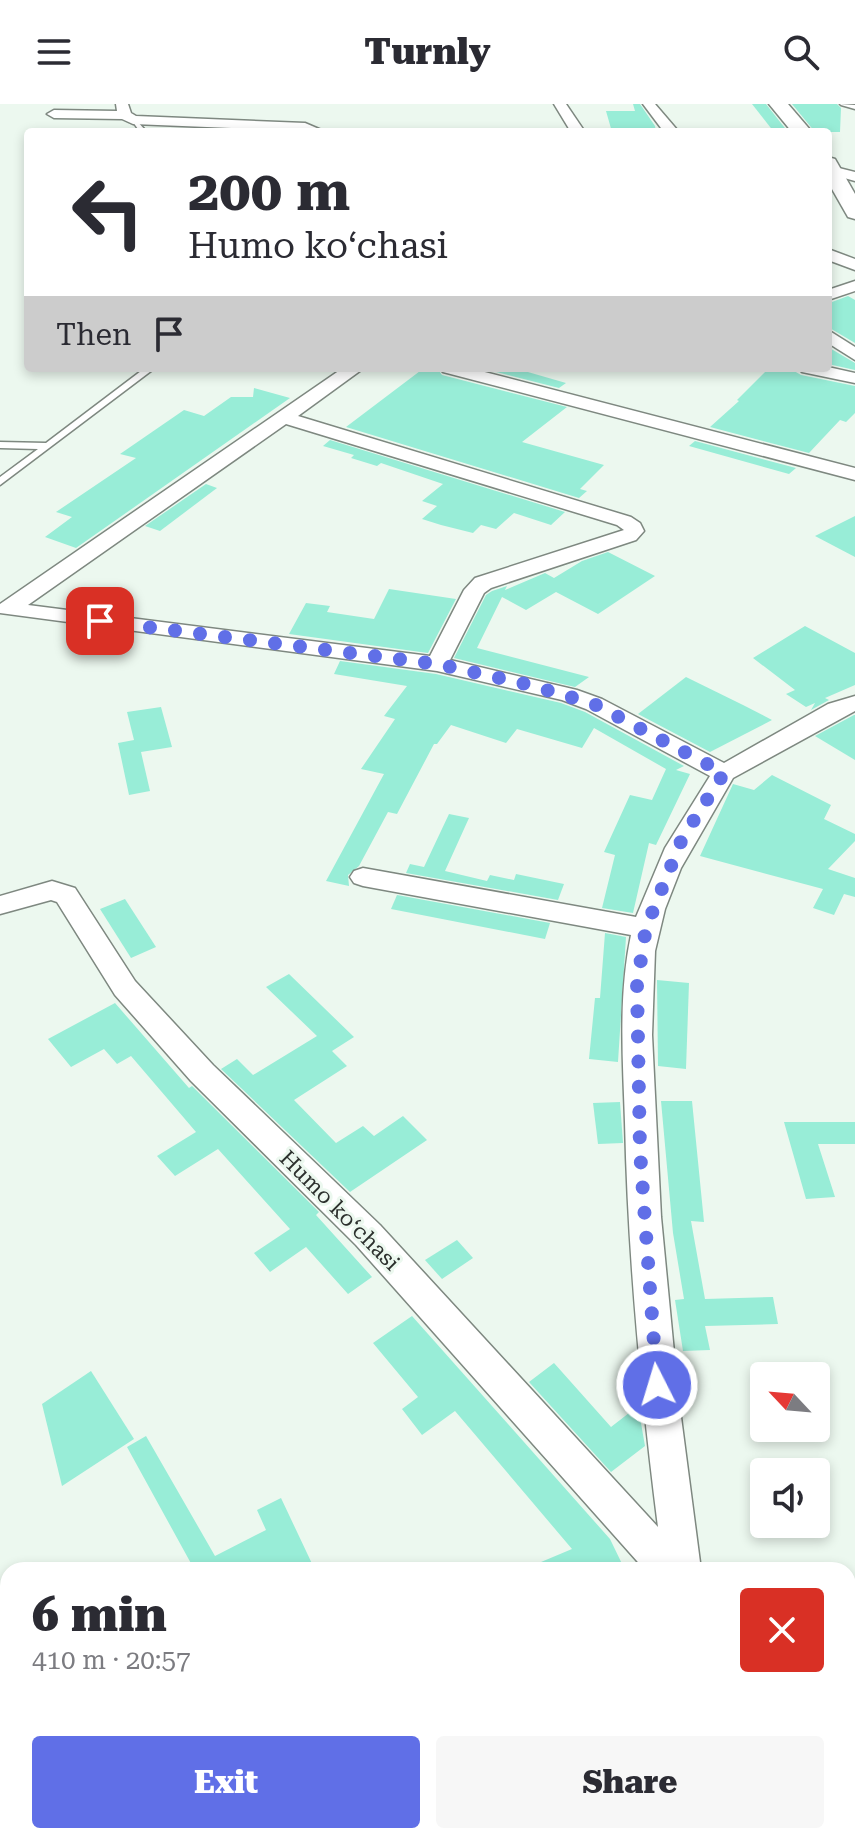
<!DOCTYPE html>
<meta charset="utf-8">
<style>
body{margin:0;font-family:"Roboto Serif",serif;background:#f7f7f7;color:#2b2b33;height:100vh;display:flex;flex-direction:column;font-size:30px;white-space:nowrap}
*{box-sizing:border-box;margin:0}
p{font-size:26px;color:#7c7c81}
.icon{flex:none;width:44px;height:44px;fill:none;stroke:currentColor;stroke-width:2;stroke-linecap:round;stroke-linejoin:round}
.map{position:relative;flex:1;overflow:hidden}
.side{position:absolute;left:0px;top:1458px;width:856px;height:282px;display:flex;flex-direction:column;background:#fff;border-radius:24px 24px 0 0;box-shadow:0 4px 12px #0003}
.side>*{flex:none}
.hud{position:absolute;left:24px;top:24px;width:808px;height:244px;border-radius:8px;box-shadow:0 4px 12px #0003;background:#fff;color:#2b2b33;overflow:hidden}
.needle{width:52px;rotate:296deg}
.tools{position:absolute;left:750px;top:1258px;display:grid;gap:16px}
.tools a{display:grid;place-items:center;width:80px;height:80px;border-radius:8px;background:#fff;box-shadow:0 4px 12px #0003;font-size:40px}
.pin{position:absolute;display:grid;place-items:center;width:68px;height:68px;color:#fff;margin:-34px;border-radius:16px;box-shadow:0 4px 12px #0006}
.me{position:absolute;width:88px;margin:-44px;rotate:355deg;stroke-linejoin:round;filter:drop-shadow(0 0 6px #0008)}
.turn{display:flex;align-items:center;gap:28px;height:168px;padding:0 32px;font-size:36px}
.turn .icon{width:104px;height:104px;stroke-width:2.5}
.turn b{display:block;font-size:56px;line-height:68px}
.then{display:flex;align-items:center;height:76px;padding:0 32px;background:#0003;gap:16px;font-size:30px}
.round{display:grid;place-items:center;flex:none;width:84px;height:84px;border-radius:8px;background:#f7f7f7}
.overview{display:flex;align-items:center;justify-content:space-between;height:136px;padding:0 32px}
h1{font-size:48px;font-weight:800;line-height:60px}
.button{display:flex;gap:16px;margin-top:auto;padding:16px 32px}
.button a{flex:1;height:92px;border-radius:8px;background:#606fe7;color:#fff;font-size:32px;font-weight:800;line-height:92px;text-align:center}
.button a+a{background:#f7f7f7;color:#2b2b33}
header{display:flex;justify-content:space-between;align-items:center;height:104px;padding:0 32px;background:#fff;font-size:36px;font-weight:800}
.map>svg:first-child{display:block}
.building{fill:#98edd7}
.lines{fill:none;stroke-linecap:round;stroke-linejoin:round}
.lane-casing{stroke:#7e8880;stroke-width:3}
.street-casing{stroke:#7e8880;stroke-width:3}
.secondary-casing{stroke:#7e8880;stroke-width:3}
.lane{fill:#fff;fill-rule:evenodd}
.street{fill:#fff;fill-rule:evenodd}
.secondary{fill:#fff;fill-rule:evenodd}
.route{stroke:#606fe7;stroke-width:14;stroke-dasharray:0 25.2}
.labels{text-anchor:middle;stroke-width:6;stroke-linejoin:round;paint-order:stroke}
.street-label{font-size:22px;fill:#2c302d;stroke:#ecf8ef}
</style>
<header><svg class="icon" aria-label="menu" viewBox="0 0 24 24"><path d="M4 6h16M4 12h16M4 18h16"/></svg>Turnly<svg class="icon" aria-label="search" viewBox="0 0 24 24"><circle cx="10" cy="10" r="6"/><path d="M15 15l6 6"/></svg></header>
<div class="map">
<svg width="855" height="1739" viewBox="0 0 855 1739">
<rect width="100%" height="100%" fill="#ecf8ef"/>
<g class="building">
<path d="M633 0H640L655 22 656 28H612L606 7H635Z"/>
<path d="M752 0H766L788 28H774Z"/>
<path d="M792 0H837L841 4 840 28H815Z"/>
<path d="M848 192 855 196V239L828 223V205L832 198Z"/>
<path d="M828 243 855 259V266L828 260Z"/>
<path d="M424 264H437L442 271 567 303 522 338 604 361 580 385 587 387 579 394 346 323Z"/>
<path d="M481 264H514L566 279 559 284Z"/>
<path d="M769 264H789L801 271 855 282V309L846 318 840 316 809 349 710 323 739 297 737 296Z"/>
<path d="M254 284 290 294 76 444 45 433 72 413 56 408 136 354 120 350 184 306 204 312 231 293H253Z"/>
<path d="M330 336 565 408 551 421 514 409 496 425 481 421 473 429 441 421 422 415 437 402 422 397 443 380 381 359 377 362 351 354 354 351 323 342Z"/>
<path d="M695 337 796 364 789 370 689 342Z"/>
<path d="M206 380 217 384 160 427 145 422Z"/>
<path d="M855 412V453L815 432Z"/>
<path d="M608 448 655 472 598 510 556 488 526 506 502 493 477 544 589 573 575 583 454 554 486 491 492 487 507 482 505 486 545 469 554 474 582 457Z"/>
<path d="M389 485 456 495 428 549 289 530 306 499 330 502 327 508 374 515Z"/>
<path d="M805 522 855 549V581L825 594 829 596 811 606 815 599 806 603 786 590 795 586 753 554Z"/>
<path d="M340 557 436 570 561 599 585 608 684 662 676 666 690 670 656 741 649 739 633 809 602 804 615 751 604 748 630 691 652 696 666 665 594 624 582 644 517 625 506 639 451 621 437 640H434L397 710 388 708 359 762 348 771 349 782 326 777 384 670 361 665 395 615 384 612 407 582 334 570Z"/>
<path d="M686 573 743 601 772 616 710 648 638 610Z"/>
<path d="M161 603 172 643 141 648 150 687 129 691 118 639 134 636 127 608Z"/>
<path d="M855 611V656L815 632 854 611Z"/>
<path d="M772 671 831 701 824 715 855 730V737L828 765 855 774V793L844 790 834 811 813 804 823 785 700 752 733 680 754 686Z"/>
<path d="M449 710 469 714 445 767 487 777 490 771 514 776 516 770 564 780 558 796 406 769 410 760 424 763Z"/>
<path d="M397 791 550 819 545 835 391 805Z"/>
<path d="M125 795 156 843 131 854 100 805Z"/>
<path d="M605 829 626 833 618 958 589 955 595 894H600Z"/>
<path d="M289 870 354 933 332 947 347 962 294 996 336 1039 363 1022 374 1032 403 1012 427 1036 350 1088 221 965 237 955 253 971 317 932 266 883Z"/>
<path d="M657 876 689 879 686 965 658 962Z"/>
<path d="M115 899 189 984 192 982 319 1108 316 1111 372 1173 348 1190 306 1143 270 1168 254 1149 290 1125 218 1045 175 1072 157 1052 196 1028 131 952 117 960 104 945 71 963 48 935Z"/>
<path d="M661 997H692L704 1118 691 1117 705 1195 773 1193 778 1220 705 1222 710 1246 683 1247 675 1196 684 1195 673 1129Z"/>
<path d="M620 998 623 1039 598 1040 593 999Z"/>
<path d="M784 1018H855V1040H818L835 1093 806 1095Z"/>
<path d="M457 1136 473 1154 442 1175 425 1156Z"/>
<path d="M412 1212 610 1435 625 1466H522L572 1445 455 1307 422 1331 402 1305 418 1293 373 1239Z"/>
<path d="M554 1259 611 1323 638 1302 645 1342 611 1368 529 1278Z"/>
<path d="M91 1267 134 1335 62 1382 42 1300Z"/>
<path d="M146 1332 215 1452 266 1426 257 1406 281 1394 315 1466H285L281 1458 266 1466H188L193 1463 127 1343Z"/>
</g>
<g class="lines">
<defs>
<g id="lane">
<path d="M840 0 855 1V5L841 1Z"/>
<path d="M131 15H135L147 28H140Z"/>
<path d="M145 264H155L0 381V373L38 345 0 344V338L46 339Z"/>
</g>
<g id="street">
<path d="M116 0H128L131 9 136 12 305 19 326 28 133 20 122 15 54 14 47 10 54 6 117 7Z"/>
<path d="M554 0H566L585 28H571Z"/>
<path d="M643 0H655L679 28H664Z"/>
<path d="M835 63 855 68V77L830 70V64Z"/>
<path d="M828 145 855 155V166L828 156Z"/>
<path d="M855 177V187L828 196V186Z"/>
<path d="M828 226 855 243V256L828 239Z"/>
<path d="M828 263 855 269V279L802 268 799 264Z"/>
<path d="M343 264H364L298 312 631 413 640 419 644 427 636 436 491 484 484 489 450 556 577 586 602 595 724 659 828 600 855 592V607L733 674 681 764 665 805 655 847 652 931 661 1113 678 1290 701 1466H645L356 1141 191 977 115 891 57 798 51 796 0 810V792L52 777 75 784 135 877 213 961 380 1121 658 1423C641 1289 628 1154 625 1018 623 956 618 892 631 831L363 782 354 779 350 773 354 767 363 764 636 813 665 744 710 672 586 605 562 596 437 567 0 509V500ZM286 320 617 421 624 426 475 474 464 486 430 552 28 501Z"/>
<path d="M440 264H469L855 364V376L443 268Z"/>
<path d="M749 1732H792L795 1739H751Z"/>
</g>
<g id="secondary">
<path d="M769 0H788L812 28H792Z"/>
<path d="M828 53 835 55 855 90V115L848 113 828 78Z"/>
</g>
</defs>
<use href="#lane" class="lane-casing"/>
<use href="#street" class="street-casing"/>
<use href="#secondary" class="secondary-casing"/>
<use href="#lane" class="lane"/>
<use href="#street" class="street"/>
<use href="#secondary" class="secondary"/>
</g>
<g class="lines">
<path class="route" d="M100 517 437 560 526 580 594 600 724 669 682 735 646 824 637 880 640 1047 657 1281"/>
</g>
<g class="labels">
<g class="street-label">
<text transform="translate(340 1106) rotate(45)" y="8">Humo koʻchasi</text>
</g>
</g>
</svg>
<div class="tools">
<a><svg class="needle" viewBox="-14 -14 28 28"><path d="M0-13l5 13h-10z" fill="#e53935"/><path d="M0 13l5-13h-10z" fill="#7c7c81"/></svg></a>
<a><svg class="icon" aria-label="sound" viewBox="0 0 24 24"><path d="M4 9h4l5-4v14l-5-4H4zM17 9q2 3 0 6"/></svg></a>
</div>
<div class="pin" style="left:100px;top:517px;background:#d93025"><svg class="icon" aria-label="arrive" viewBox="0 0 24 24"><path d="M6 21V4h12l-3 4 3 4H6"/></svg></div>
<svg class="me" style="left:657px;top:1281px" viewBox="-20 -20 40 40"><circle r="17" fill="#606fe7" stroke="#fff" stroke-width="3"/><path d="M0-11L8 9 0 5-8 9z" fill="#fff"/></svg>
<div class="hud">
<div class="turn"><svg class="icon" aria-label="left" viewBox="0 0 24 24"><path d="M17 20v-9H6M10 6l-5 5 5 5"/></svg><div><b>200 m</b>Humo koʻchasi</div></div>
<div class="then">Then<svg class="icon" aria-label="arrive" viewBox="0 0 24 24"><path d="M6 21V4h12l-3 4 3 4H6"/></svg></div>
</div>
<section class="side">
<div class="overview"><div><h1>6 min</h1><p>410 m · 20:57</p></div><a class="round" style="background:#d93025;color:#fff"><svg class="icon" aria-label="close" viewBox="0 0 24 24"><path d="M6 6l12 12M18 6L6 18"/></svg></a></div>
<div class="button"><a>Exit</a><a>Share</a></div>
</section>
</div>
